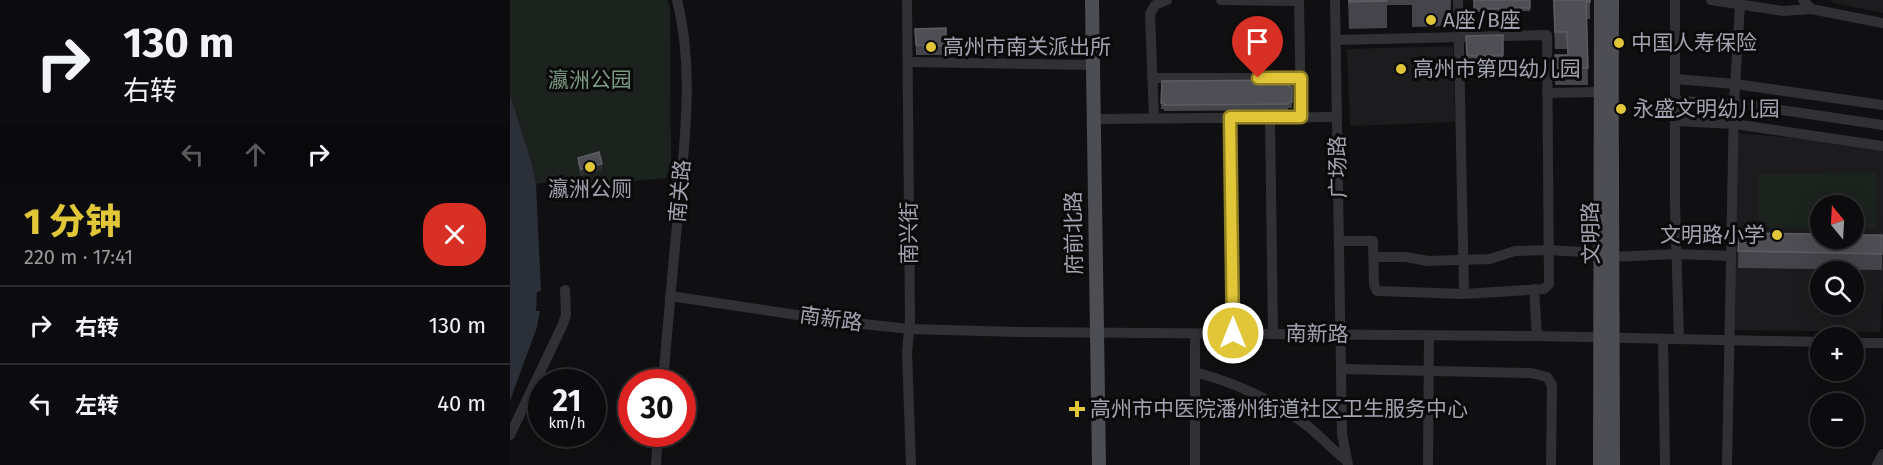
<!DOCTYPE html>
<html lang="zh">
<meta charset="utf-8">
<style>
body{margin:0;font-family:"Fira Sans","Noto Sans SC",sans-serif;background:#151416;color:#f1f3f6;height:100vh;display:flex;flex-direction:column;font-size:22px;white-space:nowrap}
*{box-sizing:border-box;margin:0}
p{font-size:20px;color:#9a9b9d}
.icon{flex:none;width:33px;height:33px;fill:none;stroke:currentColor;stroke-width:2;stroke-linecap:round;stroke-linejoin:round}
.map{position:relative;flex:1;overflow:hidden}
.sheet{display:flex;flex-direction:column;background:#0c0b0d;width:510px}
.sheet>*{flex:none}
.guide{background:#0c0b0d;color:#f1f3f6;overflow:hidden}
.needle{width:39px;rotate:342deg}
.fabs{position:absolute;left:1300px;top:195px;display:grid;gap:12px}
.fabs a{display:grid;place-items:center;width:54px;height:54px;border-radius:50%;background:#0c0b0d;box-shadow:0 6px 24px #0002,0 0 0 2px #2c2b2e;font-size:30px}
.speed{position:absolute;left:18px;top:369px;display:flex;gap:12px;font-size:30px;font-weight:700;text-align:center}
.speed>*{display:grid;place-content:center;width:78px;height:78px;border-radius:50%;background:#0c0b0d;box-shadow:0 6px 24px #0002,0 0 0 2px #2c2b2e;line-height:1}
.speed small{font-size:15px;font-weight:400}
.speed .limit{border:9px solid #d22;background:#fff;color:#111}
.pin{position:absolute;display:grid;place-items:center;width:51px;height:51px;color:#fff;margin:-62px -26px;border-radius:50% 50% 50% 0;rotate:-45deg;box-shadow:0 0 6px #0007}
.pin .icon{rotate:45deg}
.me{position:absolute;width:66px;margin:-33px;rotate:0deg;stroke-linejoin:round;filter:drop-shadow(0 0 4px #0008)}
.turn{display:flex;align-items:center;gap:21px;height:126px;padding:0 24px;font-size:27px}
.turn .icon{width:78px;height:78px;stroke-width:2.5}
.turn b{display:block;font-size:42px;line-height:51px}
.lanes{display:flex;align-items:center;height:57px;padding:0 24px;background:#0003;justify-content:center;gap:30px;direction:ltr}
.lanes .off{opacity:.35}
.round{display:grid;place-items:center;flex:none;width:63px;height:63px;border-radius:24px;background:#151416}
.summary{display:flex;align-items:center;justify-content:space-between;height:102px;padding:0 24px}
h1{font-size:36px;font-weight:800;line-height:45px;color:#e1c737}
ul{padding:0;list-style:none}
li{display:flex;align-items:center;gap:18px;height:78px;padding:0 24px;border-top:2px solid #2c2b2e}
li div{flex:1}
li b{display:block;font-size:22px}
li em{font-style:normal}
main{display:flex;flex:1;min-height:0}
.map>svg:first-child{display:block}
.built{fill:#1c1b1d;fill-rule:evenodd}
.green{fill:#1c231e}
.water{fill:#2b2f37}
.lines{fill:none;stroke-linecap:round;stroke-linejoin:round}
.minor{stroke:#313135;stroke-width:10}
.major{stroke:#4d4d54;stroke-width:14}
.wall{fill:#45444a}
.shaded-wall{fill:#2c2b2e}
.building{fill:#4f4e55;stroke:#5c5c63;stroke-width:1.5}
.route-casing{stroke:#928124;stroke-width:15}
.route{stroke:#e1c737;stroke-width:10}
.poi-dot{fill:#e1c737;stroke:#0b0a0b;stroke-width:2}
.labels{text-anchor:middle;stroke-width:6;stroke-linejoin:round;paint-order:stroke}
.poi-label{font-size:21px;fill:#a2a3b0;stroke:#0b0a0b;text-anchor:start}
.park-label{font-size:21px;fill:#7a9a82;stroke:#0b0a0b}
.street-label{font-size:21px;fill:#a2a3b0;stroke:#0b0a0b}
</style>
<main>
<section class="sheet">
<div class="guide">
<div class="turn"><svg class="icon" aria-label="right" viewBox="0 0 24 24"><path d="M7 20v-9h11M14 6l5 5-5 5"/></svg><div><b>130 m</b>右转</div></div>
<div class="lanes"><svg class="icon off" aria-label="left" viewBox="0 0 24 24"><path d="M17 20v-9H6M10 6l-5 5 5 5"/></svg><svg class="icon off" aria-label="ahead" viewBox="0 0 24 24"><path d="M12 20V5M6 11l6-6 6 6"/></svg><svg class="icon" aria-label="right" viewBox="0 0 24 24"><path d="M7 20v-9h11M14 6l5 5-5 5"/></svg></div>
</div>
<div class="summary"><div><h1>1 分钟</h1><p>220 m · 17:41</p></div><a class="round" style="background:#d93025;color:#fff"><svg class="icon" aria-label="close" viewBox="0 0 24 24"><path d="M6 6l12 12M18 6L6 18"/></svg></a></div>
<ul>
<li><svg class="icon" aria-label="right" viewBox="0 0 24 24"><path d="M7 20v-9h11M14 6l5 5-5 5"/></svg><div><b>右转</b></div><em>130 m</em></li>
<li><svg class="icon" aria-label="left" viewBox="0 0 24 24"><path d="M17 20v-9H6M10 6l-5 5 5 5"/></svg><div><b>左转</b></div><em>40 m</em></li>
</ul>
</section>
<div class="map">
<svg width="1373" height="465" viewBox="0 0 1373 465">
<rect width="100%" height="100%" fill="#100f11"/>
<g class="built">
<path d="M1320 0H1373V13L1323 3Z"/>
<path d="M943 46 945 122 840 126 837 49Z"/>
<path d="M1228 133 1306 140 1373 150V293L1370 332 1222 330ZM1311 206H1344V238H1311ZM1311 272H1344V304H1311Z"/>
</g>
<g class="green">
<path d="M0 0H157L160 7 161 161 156 178 123 181 60 192 47 181 26 184 22 164 0 94Z"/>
<path d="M1366 173V227H1344V206H1311V227L1248 228V174Z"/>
</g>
<path class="water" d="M0 94 22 164 26 184 31 291 27 292 26 311H30L27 327 0 401Z"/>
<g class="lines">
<g class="minor">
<path d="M397 0 400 320 397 352 401 465"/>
<path d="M711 0 789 1"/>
<path d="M789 0 791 117"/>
<path d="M825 0 832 434 838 465"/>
<path d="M948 0 954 294"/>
<path d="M1165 0V204L1169 339"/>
<path d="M1201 0 1273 11 1301 9"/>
<path d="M1293 0 1301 9 1373 23"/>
<path d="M826 40 1037 35 1039 284 1034 289 954 294 867 291 864 285 863 241H830"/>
<path d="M398 62 583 65"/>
<path d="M642 78H791"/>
<path d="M1165 79 1225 84 1373 105"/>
<path d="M1037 93 1091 92"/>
<path d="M1165 101 1224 103 1373 125"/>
<path d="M720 117 723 333"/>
<path d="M760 117 763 334"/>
<path d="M644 118 640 14 645 5 657 0"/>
<path d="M584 119 827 117"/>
<path d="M1165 121 1224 124 1373 146"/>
<path d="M864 257H896L918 261 980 259 1005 251 1038 250 1090 253"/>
<path d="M1102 257 1166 254 1221 256"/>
<path d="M1024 289 1027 336"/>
<path d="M160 296 334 322 400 329 510 332 1027 336 1311 342"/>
<path d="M685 334V465"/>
<path d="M1153 339 1155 465"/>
<path d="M1344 343H1373"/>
<path d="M832 369 1021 373 1037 377 1042 385 1041 465"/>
<path d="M685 372C723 382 763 400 795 424 810 435 822 450 837 461"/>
<path d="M153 382C158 323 163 264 169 205 175 137 184 67 167 0"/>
<path d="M0 435 53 324 56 314 55 290"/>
<path d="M146 465 148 434"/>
<path d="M918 465 919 336"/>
<path d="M1217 465 1224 103 1230 5"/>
<path d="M1367 465 1373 454"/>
</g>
<g class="major">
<path d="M582 0 589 465"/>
<path d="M1102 0C1101 155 1103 310 1103 465"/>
<path d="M1090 465 1091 0"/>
</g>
</g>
<g class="wall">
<path d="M838 0H941L940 26 902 27V5H877V28L839 29Z"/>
<path d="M964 0H1020V11L964 12Z"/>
<path d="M1043 0H1080V19H1077L1078 85H1045V55H1058L1057 49H1045Z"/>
<path d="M436 28V55H406L405 29Z"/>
<path d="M993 35V65L957 66 956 36Z"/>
<path d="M652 81 782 87V108H778V110L654 111V109H651Z"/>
<path d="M68 158 92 170 71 176 68 164Z"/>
<path d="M1229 235H1372V270L1228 268Z"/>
</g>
<path class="shaded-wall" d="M92 164V170L71 176V169Z"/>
<g class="building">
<path d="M839 0H877V1L839 2Z"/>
<path d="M964 0H1020V8L964 9Z"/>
<path d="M1044 0H1080V2H1076L1078 68H1045V55H1058L1057 32H1045Z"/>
<path d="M436 28V46L406 45 405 29Z"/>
<path d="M993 35V55L957 56 956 36Z"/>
<path d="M779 80V86L782 87V102H778V104L654 105V103H651L652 81Z"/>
<path d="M89 152 92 164 71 169 68 158Z"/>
<path d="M1238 233 1311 234V238H1344V235H1372V254L1228 251 1229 235H1238Z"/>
</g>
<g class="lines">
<defs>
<path id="route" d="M723 333 720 117H791V78H748"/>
</defs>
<use href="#route" class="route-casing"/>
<use href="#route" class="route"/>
</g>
<g class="poi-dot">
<circle cx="921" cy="20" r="6"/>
<circle cx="1109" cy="43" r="6"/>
<circle cx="421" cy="47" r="6"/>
<circle cx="891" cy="69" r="6"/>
<circle cx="1111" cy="109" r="6"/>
<circle cx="80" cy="167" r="6"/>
<circle cx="1267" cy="235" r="6"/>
<path d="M564 400h6v6h6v6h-6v6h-6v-6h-6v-6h6z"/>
</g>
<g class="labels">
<g class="poi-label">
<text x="933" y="27">A座/B座</text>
<text x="1121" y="50">中国人寿保险</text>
<text x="433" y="54">高州市南关派出所</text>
<text x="903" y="76">高州市第四幼儿园</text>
<text x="1123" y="116">永盛文明幼儿园</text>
<text x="80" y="196" text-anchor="middle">瀛洲公厕</text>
<text x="1255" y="242" text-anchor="end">文明路小学</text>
<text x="580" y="416">高州市中医院潘州街道社区卫生服务中心</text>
</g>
<g class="park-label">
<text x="80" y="87">瀛洲公园</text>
</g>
<g class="street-label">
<text transform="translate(828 167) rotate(-91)" y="7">广场路</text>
<text transform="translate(170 191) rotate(-85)" y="7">南关路</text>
<text transform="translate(399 233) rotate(-90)" y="7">南兴街</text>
<text transform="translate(564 233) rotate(-91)" y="7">府前北路</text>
<text transform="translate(1081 233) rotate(-91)" y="7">文明路</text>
<text transform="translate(321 319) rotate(8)" y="7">南新路</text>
<text transform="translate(807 334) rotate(1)" y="7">南新路</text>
</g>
</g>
</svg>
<div class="fabs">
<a><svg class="needle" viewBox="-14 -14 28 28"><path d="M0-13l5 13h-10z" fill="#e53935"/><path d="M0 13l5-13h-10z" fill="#9a9b9d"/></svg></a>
<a><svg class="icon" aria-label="search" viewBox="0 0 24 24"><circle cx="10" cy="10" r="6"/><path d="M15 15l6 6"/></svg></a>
<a>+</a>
<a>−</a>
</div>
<div class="speed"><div>21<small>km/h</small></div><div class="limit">30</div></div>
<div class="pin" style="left:748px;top:78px;background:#d93025"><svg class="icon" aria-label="arrive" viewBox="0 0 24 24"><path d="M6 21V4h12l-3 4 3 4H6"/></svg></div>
<svg class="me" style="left:723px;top:333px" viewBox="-20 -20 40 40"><circle r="17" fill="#e1c737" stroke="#fff" stroke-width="3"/><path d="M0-11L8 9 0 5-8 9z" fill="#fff"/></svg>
</div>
</main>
